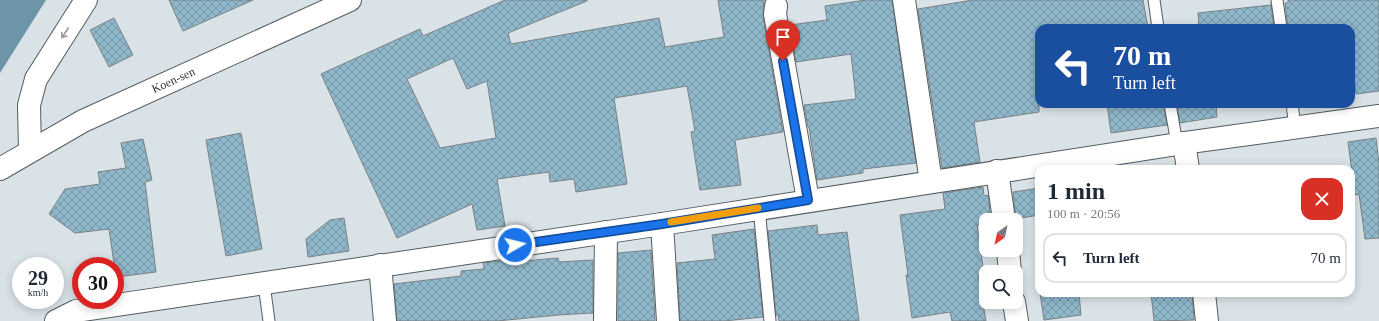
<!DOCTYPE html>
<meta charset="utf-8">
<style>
body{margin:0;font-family:Georgia,serif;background:#f6f6f7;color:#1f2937;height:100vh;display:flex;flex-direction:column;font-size:15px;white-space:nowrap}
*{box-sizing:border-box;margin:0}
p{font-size:13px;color:#747a83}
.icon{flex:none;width:22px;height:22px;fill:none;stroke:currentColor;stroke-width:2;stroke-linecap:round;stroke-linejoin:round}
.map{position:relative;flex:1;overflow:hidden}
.sheet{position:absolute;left:1035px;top:165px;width:320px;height:132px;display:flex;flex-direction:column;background:#fff;border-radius:12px;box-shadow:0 2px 10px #0003}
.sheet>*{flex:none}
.hud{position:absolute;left:1035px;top:24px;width:320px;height:84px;border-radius:12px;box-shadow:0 2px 10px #0003;background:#1a4fa0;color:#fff;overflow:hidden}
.needle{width:26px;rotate:213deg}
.fabs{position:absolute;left:979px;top:213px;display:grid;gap:8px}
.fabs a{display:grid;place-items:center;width:44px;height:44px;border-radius:8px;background:#fff;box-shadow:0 2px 10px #0003;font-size:20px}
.speed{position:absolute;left:12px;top:257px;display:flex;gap:8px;font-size:20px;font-weight:700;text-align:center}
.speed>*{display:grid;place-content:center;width:52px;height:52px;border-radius:50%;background:#fff;box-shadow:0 2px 10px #0003;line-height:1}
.speed small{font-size:10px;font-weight:400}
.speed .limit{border:6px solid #d22;background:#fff;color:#111}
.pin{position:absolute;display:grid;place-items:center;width:34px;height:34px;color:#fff;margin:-41px -17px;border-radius:50% 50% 50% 0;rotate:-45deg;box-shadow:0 0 4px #0007}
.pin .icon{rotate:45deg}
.me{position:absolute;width:44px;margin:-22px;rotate:82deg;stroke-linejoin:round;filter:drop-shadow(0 0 3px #0008)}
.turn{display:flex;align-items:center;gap:14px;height:84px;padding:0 12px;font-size:18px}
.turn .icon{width:52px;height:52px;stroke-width:2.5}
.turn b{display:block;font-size:28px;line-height:34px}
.round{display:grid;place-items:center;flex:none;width:42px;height:42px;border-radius:12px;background:#f6f6f7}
.summary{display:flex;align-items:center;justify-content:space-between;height:68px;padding:0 12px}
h1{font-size:24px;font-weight:800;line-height:30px}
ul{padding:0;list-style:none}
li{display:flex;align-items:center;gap:12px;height:50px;margin:0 8px 6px;padding:0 4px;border:2px solid #e0e1e3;border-radius:12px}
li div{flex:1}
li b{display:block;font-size:15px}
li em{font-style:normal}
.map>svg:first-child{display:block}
.water{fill:#6d95a7}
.building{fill:url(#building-cross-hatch);stroke:#798185;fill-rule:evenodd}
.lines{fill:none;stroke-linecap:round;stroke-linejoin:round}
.service-casing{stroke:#545c60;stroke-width:13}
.minor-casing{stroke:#545c60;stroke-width:24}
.tertiary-casing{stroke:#545c60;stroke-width:24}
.service{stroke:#fff;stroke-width:11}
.minor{stroke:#fff;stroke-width:22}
.tertiary{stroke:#fff;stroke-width:22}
.oneway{stroke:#98999a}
.route-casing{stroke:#114b97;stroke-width:10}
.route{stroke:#1a73e8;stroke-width:7}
.slow{stroke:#f59e0b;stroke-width:7}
.labels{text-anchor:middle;stroke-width:4;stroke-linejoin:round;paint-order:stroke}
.street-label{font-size:12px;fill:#303335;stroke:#e7f0f4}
</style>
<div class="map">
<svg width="1379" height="321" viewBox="0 0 1379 321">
<defs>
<pattern id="building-cross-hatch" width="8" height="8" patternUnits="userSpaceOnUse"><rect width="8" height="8" fill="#90b8cb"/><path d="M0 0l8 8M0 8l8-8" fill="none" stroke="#7696a6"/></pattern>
</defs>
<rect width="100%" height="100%" fill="#d9e2e7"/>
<path class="water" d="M0 0H46L0 73Z"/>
<g class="building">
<path d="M169 0H253L183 31Z"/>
<path d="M505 0H587V1L508 33 511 44 659 18 665 47 724 37 718 0H764L763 16 783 132 735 140 741 185 700 190 691 132 695 131 687 86 614 98 627 184 576 192 574 179 550 182 549 172 497 179 505 226 477 230 472 204 397 238 321 74 420 29 423 36ZM453 58 467 89 487 81 496 138 440 148 407 79Z"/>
<path d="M866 0H892L916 163 863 169V173L817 180 809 127H808L804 105 856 99 851 54 796 62 790 25 827 20 825 6Z"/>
<path d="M973 0H1143L1148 28H1039V112L974 122 980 162 942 168 918 9Z"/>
<path d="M1288 0H1379V91L1356 94 1351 55V28H1288L1285 3H1288Z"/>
<path d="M1271 5 1274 28H1199L1198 13Z"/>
<path d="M114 18 133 55 109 67 90 30Z"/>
<path d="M1107 104H1163L1167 125 1111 133Z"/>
<path d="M1177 104H1216L1217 117 1180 123Z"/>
<path d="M241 133 262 249 226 256 206 140Z"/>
<path d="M1376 138 1379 164V238L1365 239 1359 194 1355 195 1348 142Z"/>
<path d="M143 139 152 180 145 182 156 272 116 277 109 229 75 233 49 214 65 189 100 184 98 172 126 168 121 143Z"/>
<path d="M983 187 984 196 988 195 991 220H986V224L977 225 984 274 978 275 986 321H952L950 312 912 318 906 275H908L900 215 945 209 943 193Z"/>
<path d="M1039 188V215L1016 219 1013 192Z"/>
<path d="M344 218 349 251 308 257 306 239 330 220Z"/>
<path d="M817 225 818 235 847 232 859 321H779L778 315H776L768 231Z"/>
<path d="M754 229 763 317 724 321H680L677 263 715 259 712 235Z"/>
<path d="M651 250 655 321H618V253Z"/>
<path d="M558 258 559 262 593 260V313L558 315 497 321H397L394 284 461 276V271L484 269 483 263 511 260 512 262Z"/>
<path d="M1040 293H1079L1081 315 1044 320Z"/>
<path d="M1151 293H1192L1194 320 1154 321Z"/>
</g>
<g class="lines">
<defs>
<g id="service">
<path d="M1154 0 1158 28"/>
<path d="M1277 0 1281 28"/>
<path d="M1170 104 1177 144"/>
<path d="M1292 104 1295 127"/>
<path d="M759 208 770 321"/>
<path d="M264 284 269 321"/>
</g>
<g id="minor">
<path d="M904 0 931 182"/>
<path d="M776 6 775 14 808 200"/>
<path d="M1184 143 1188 169"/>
<path d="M30 151 29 105 36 79 86 0"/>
<path d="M997 171 1004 220"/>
<path d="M662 224 668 321"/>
<path d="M1008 250 1010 272"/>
<path d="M380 265 385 321"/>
<path d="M1204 293 1207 321"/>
<path d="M1014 302 1017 321"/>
<path d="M56 321 76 311 662 224 1184 143 1379 116"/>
<path d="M605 321 606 232"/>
</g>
<g id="tertiary">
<path id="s1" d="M0 169 83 121 350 0"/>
</g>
</defs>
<use href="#service" class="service-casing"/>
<use href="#minor" class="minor-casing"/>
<use href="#tertiary" class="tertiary-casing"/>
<use href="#service" class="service"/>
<use href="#minor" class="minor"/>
<use href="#tertiary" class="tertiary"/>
</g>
<defs><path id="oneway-shaft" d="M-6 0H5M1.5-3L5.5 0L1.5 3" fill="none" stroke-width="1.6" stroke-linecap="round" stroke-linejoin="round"/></defs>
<use class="oneway" href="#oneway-shaft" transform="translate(65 33) rotate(123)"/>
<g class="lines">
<defs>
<path id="route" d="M515 245 662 224 808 200 783 61"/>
</defs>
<use href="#route" class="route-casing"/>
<use href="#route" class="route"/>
<path class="slow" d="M671 222 758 208"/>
</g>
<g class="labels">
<g class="street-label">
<text dy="4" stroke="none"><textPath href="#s1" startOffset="195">Koen-sen</textPath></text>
</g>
</g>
</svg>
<div class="fabs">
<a><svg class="needle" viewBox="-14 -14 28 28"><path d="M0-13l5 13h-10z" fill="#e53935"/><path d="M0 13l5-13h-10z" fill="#747a83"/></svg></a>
<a><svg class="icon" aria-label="search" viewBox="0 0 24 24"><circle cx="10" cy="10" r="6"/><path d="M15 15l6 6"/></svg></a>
</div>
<div class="speed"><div>29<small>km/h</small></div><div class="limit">30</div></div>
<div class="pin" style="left:783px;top:61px;background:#d93025"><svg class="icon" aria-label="arrive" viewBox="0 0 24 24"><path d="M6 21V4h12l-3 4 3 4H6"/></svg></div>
<svg class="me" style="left:515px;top:245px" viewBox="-20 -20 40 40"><circle r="17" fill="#1a73e8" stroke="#fff" stroke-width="3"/><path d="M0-11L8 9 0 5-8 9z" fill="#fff"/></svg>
<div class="hud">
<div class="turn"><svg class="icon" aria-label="left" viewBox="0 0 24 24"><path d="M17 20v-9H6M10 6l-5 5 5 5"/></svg><div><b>70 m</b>Turn left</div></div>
</div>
<section class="sheet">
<div class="summary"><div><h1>1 min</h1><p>100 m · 20:56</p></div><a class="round" style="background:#d93025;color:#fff"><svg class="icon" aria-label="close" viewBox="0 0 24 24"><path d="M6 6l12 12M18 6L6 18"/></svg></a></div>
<ul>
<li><svg class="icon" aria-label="left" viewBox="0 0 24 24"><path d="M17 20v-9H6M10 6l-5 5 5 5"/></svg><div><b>Turn left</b></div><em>70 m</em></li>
</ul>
</section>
</div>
